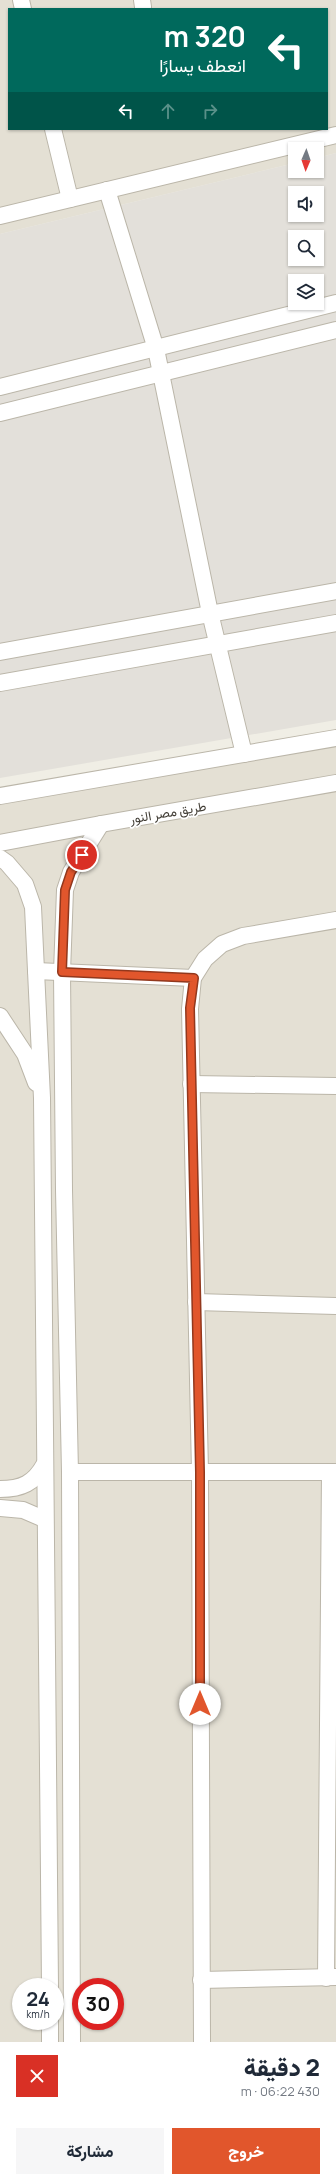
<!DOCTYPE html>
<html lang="ar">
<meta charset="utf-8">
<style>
body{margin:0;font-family:Manrope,Vazirmatn,sans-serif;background:#f6f6f7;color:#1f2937;direction:rtl;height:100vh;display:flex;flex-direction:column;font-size:15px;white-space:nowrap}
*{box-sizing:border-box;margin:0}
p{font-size:13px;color:#747a83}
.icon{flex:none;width:22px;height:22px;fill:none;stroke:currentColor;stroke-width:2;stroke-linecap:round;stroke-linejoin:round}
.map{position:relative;height:2042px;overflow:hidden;direction:ltr}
.panel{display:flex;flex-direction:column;background:#fff;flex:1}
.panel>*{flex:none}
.hud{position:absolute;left:8px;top:8px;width:320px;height:122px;border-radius:0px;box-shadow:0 1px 3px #0004;direction:rtl;background:#00695c;color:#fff;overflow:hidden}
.needle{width:26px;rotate:182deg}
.buttons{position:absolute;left:288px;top:142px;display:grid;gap:8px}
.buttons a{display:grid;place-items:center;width:36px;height:36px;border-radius:0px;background:#fff;box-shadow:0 1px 3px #0004;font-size:20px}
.speed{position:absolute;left:12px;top:1978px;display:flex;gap:8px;font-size:20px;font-weight:700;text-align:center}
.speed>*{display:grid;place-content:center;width:52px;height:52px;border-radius:50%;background:#fff;box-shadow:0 1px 3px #0004;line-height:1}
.speed small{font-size:10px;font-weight:400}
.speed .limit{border:6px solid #d22;background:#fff;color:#111}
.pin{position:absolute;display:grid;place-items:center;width:34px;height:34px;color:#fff;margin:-17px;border:2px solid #fff;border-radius:50%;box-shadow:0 1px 4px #0007}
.me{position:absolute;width:44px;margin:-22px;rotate:0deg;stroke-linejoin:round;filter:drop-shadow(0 0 3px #0008)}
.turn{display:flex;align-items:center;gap:14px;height:84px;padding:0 16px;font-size:18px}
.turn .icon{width:52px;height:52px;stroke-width:2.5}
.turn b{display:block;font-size:28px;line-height:34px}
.lanes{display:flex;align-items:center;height:38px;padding:0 16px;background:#0003;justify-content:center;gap:20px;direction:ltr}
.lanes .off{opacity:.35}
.round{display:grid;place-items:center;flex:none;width:42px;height:42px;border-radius:0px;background:#f6f6f7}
.head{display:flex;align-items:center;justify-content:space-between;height:68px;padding:0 16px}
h1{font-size:24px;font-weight:800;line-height:30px}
.action{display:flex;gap:8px;margin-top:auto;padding:8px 16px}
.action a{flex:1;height:46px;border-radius:0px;background:#e1562c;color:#fff;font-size:16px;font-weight:800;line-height:46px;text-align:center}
.action a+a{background:#f6f6f7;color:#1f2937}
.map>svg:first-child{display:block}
.residential{fill:#e4e0d4;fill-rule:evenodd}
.industrial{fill:#e3e0da;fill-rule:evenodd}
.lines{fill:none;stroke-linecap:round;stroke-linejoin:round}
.minor-casing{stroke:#bbb6a9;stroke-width:18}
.minor{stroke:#fff;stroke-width:16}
.route-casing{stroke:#92381d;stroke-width:10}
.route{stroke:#e1562c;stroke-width:7}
.labels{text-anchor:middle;stroke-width:3.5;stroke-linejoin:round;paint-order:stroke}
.street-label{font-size:13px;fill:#423e36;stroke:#fff}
</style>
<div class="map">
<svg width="336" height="2042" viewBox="0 0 336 2042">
<rect width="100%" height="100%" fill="#f0eee5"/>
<g class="residential">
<path d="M0 0H336V153L317 158V149H295V163L0 234ZM9 9H327V129H9Z"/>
<path d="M336 744V2042H0V803ZM21 1987H55V2021H21ZM81 1987H115V2021H81Z"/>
</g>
<path class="industrial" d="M336 153V720L0 778V234L295 163V171H317V158ZM295 193H317V215H295ZM295 237H317V259H295ZM295 281H317V303H295Z"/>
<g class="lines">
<defs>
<g id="minor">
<path d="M21 0 23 9"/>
<path d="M142 0 143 7"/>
<path d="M53 129 70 199"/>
<path d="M107 190 156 349 210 613 244 754"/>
<path d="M0 216 336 135"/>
<path d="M0 387 336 303"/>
<path d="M0 413 336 330"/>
<path d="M0 652 336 591"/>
<path d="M0 683 336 623"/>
<path d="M0 796 336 738"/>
<path d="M0 843 101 824 336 783"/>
<path d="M0 858 7 863 25 884 33 907 42 1098 50 1987"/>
<path d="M36 971 193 978"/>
<path d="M0 1016 25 1054 36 1083"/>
<path d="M191 1084 336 1086"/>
<path d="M196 1302 336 1306"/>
<path d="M70 1472H336"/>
<path d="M0 1489C22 1489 34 1483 44 1465"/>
<path d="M0 1508 23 1510 44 1519"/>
<path d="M326 1978 330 1472"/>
<path d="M201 1980 336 1977"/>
<path d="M50 2021V2042"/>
<path d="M72 2042 70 1472 64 1190 62 972 65 890 71 872 101 824"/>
<path d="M202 2042 200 1472 190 1009 193 978 205 959 222 944 243 936 336 920"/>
</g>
</defs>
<use href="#minor" class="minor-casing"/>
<use href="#minor" class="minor"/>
</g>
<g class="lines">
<defs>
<path id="route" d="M82 855 71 872 65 890 62 972 194 978 190 1008 200 1472V1704"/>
</defs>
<use href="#route" class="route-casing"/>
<use href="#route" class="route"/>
</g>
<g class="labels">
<g class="street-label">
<text transform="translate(168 812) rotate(-10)" y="5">طريق مصر النور</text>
</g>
</g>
</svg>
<div class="buttons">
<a><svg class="needle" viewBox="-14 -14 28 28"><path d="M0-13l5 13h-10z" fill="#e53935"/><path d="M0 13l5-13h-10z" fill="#747a83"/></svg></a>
<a><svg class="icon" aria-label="sound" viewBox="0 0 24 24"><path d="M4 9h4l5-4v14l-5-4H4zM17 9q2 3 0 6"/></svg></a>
<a><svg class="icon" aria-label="search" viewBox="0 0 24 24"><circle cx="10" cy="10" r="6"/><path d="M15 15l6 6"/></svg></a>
<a><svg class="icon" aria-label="layers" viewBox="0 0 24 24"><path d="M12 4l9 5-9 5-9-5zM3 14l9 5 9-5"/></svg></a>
</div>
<div class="speed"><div>24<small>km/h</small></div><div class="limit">30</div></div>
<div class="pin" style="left:82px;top:855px;background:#d93025"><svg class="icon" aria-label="arrive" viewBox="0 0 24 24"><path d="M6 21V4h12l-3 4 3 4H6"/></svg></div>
<svg class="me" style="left:200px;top:1704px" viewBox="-20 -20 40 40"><circle r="19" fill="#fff"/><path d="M0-13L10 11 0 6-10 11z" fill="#e1562c"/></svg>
<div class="hud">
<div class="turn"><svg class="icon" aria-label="left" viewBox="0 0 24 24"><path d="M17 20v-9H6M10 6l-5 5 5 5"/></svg><div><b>320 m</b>انعطف يسارًا</div></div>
<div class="lanes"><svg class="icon" aria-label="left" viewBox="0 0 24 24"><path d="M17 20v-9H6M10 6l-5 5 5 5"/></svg><svg class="icon off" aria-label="ahead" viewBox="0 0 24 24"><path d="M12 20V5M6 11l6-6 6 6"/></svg><svg class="icon off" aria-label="right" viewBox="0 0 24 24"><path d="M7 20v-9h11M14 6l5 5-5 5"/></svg></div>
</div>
</div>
<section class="panel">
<div class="head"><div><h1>2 دقيقة</h1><p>430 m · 06:22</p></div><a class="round" style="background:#d93025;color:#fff"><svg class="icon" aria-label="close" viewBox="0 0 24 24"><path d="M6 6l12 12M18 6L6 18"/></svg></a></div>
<div class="action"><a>خروج</a><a>مشاركة</a></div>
</section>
